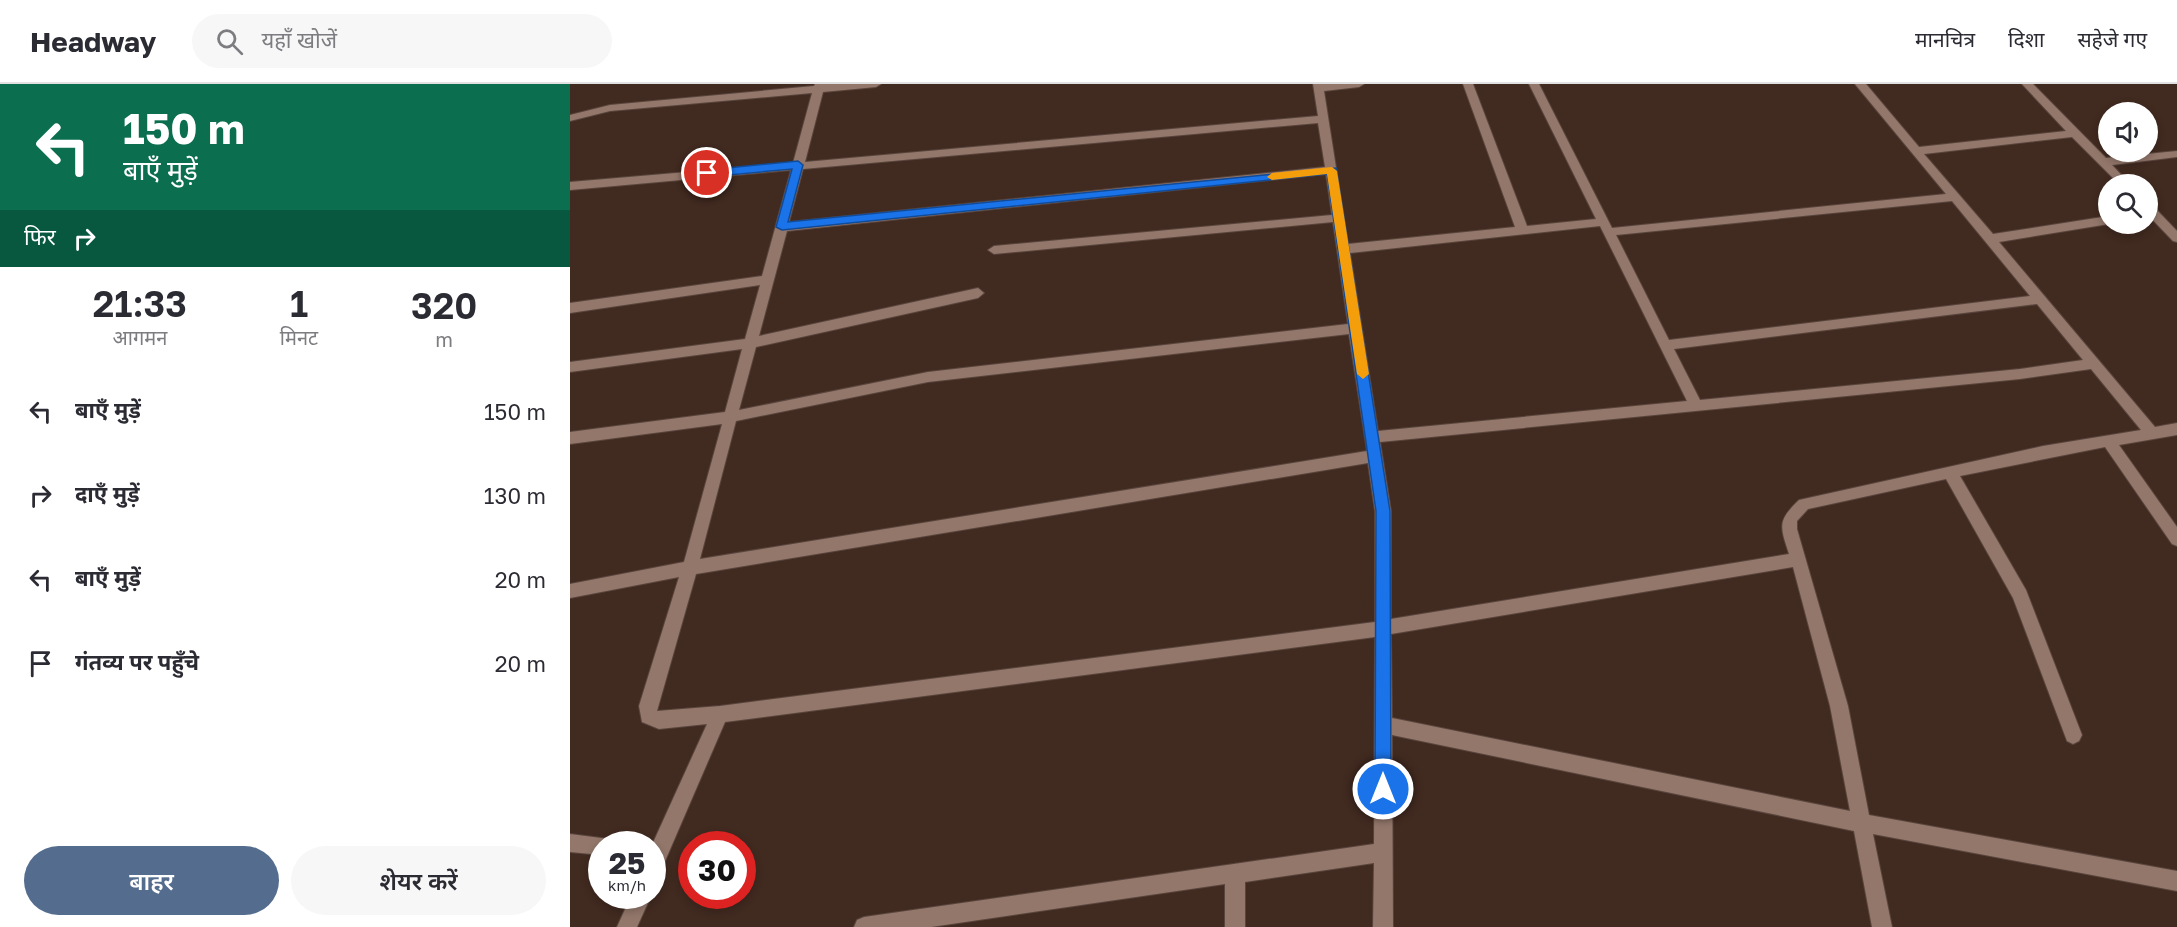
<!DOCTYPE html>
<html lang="hi">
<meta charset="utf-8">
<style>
body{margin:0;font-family:"Golos Text","Noto Sans Devanagari",sans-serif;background:#f7f7f7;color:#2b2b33;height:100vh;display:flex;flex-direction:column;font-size:22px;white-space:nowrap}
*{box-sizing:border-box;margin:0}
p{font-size:20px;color:#7c7c81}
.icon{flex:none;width:33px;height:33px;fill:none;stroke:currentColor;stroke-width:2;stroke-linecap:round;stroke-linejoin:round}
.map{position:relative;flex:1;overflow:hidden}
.panel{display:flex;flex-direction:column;background:#fff;width:570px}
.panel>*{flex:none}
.guide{background:#0b6e4f;color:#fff;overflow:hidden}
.buttons{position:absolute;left:1528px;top:18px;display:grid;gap:12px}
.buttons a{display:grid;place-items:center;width:60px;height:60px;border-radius:50%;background:#fff;box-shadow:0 3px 9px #0003;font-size:30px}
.speed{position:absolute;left:18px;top:747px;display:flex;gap:12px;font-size:30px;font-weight:700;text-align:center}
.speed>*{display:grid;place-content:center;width:78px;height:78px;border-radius:50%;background:#fff;box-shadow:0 3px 9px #0003;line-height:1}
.speed small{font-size:15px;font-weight:400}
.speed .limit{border:9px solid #d22;background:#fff;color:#111}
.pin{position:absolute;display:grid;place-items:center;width:51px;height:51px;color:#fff;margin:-26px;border:3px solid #fff;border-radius:50%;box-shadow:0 2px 6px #0007}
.me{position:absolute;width:66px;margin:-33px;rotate:0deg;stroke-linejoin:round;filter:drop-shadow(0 0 4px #0008)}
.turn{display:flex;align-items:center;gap:21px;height:126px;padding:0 24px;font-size:27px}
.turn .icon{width:78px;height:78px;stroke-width:2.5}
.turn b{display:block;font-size:42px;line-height:51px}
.then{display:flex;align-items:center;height:57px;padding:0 24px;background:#0003;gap:12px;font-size:22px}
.eta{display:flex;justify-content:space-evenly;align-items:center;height:102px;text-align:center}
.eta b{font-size:36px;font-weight:600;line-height:42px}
.cta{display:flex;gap:12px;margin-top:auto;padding:12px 24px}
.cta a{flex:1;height:69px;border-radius:36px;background:#546c8d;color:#fff;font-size:24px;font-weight:600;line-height:69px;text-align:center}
.cta a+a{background:#f7f7f7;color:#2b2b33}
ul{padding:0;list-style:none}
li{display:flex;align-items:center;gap:18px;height:84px;padding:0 24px}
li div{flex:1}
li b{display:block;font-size:22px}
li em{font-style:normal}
header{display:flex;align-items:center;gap:36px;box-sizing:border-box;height:84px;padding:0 30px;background:#fff;border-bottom:2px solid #e1e1e2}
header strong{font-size:28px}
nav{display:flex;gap:33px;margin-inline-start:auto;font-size:21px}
.search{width:420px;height:54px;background:#f7f7f7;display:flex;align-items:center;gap:15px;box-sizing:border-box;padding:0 21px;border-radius:33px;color:#7c7c81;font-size:22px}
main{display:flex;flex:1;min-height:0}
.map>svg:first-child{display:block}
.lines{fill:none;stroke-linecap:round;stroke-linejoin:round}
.minor-casing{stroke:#59453d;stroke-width:2}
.minor{fill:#93776b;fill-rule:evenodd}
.route{fill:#1a73e8;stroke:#114b97;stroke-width:1.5}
.slow{fill:#f59e0b}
</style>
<header>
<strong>Headway</strong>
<div class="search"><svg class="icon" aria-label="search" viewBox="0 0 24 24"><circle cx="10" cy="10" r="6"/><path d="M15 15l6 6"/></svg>यहाँ खोजें</div>
<nav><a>मानचित्र</a><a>दिशा</a><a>सहेजे गए</a></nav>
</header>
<main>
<section class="panel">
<div class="guide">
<div class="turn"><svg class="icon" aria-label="left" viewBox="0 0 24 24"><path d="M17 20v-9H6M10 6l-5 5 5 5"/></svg><div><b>150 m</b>बाएँ मुड़ें</div></div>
<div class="then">फिर<svg class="icon" aria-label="right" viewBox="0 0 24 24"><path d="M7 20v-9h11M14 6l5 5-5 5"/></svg></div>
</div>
<div class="eta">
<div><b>21:33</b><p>आगमन</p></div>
<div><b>1</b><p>मिनट</p></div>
<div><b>320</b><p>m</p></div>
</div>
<ul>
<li><svg class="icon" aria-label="left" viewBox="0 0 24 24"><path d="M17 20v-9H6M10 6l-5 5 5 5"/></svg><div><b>बाएँ मुड़ें</b></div><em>150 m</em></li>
<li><svg class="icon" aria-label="right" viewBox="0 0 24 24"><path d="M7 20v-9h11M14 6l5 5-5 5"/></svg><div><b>दाएँ मुड़ें</b></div><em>130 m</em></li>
<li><svg class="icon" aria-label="left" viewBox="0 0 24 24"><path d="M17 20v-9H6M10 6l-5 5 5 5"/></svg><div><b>बाएँ मुड़ें</b></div><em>20 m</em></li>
<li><svg class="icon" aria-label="arrive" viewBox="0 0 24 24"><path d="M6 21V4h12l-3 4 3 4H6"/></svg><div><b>गंतव्य पर पहुँचे</b></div><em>20 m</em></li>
</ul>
<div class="cta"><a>बाहर</a><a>शेयर करें</a></div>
</section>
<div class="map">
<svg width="1607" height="843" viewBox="0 0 1607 843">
<rect width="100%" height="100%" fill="#412a20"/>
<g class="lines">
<defs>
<g id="minor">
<path d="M245 0H311L306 3 253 8 235 78 748 32 743 0H794L789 3 754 7 778 160 945 143 893 0H903L957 142 1026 135 959 0H969L1042 144 1376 110 1285 0H1296L1349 63 1496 47 1452 0H1463L1536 74 1607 67V73L1542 81 1560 100H1549L1502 53 1354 70 1423 150 1539 132V140L1429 158 1585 343 1607 339V351L1549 361 1607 443V462L1602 460 1535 363 1390 392 1456 506 1512 651 1509 657 1503 660 1497 657 1443 514 1376 395 1238 425 1227 437V445L1278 622 1299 731 1607 787V807L1303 750 1322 843H1302L1284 747 822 651 823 843H803L804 779 675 798V843H655V800L361 843H284L287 836 294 833 804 760 805 553 155 638 89 791 82 793V761L137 640 89 645 72 638 69 622 109 493 0 514V500L114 478 152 340 0 360V348L155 328 172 265 0 288V278L175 255 190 201 0 229V219L192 192 221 86 0 106V98L223 79 242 9 40 27 0 37V31L40 21 244 2ZM748 39 755 83 219 138 233 85ZM756 90 762 131 424 162 418 166 424 170 763 138 778 240 358 288 169 326 186 263 408 214 414 209 408 204 189 252 217 147ZM1382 117 1460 212 1099 256 1046 151ZM1030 142 1117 317 808 347 780 169ZM1467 220 1513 276 1450 285 1130 316 1104 265ZM779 250 797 367 130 475 166 337 358 298ZM1521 285 1571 346 1473 362 1229 416C1207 437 1210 442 1219 470L821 535V427L810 358 1450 295ZM798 379 805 427V538L150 622 87 627 126 490ZM1223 483 1260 622 1280 727 822 634 821 550Z"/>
<path d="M1578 120 1582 121 1607 147V158L1603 157 1578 131Z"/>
<path d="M0 750 39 755 41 760H32V771L0 768Z"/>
<path d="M61 812H81L67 843H47Z"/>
</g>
</defs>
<use href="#minor" class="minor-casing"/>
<use href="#minor" class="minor"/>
</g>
<path class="route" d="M228 77 233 81 218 138 766 84 820 427 821 705 819 710 813 713 807 710 805 705 806 427 757 90 212 146 206 143 222 85 137 93 132 89 137 86Z"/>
<path class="slow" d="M762 83 767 87 799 290 793 295 787 290 757 90 702 96 697 93 702 89Z"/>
</svg>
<div class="buttons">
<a><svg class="icon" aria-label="sound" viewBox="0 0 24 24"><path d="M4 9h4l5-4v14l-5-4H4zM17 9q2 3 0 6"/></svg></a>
<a><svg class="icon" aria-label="search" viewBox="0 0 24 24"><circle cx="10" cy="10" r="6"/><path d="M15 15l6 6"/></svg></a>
</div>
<div class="speed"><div>25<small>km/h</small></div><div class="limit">30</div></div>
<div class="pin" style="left:137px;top:89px;background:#d93025"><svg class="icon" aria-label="arrive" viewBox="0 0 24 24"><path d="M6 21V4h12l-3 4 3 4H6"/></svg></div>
<svg class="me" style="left:813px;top:705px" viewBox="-20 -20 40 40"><circle r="17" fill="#1a73e8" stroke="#fff" stroke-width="3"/><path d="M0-11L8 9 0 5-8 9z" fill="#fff"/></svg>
</div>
</main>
